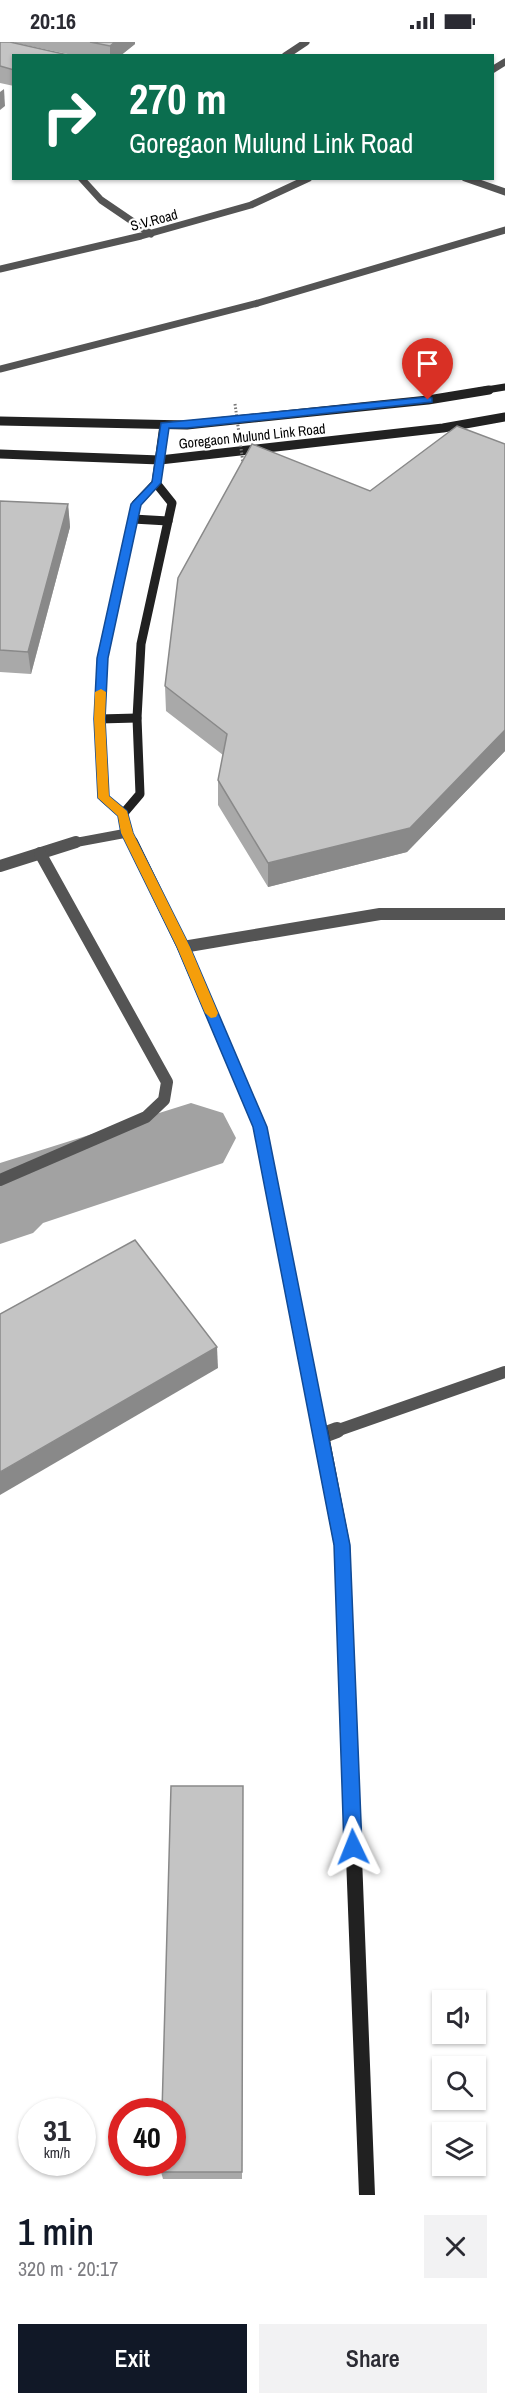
<!DOCTYPE html>
<meta charset="utf-8">
<style>
body{margin:0;font-family:"Archivo Narrow",sans-serif;background:#f2f2f3;color:#2b2b33;height:100vh;display:flex;flex-direction:column;font-size:22px;white-space:nowrap}
*{box-sizing:border-box;margin:0}
p{font-size:20px;color:#7c7c81}
.icon{flex:none;width:33px;height:33px;fill:none;stroke:currentColor;stroke-width:2;stroke-linecap:round;stroke-linejoin:round}
.map{position:relative;height:2153px;overflow:hidden}
.side{display:flex;flex-direction:column;background:#fff;flex:1}
.side>*{flex:none}
.hud{position:absolute;left:12px;top:12px;width:482px;height:126px;border-radius:0px;box-shadow:0 2px 4px #0004;background:#0b6e4f;color:#fff;overflow:hidden}
.tools{position:absolute;left:432px;top:1948px;display:grid;gap:12px}
.tools a{display:grid;place-items:center;width:54px;height:54px;border-radius:0px;background:#fff;box-shadow:0 2px 4px #0004;font-size:30px}
.speed{position:absolute;left:18px;top:2056px;display:flex;gap:12px;font-size:30px;font-weight:700;text-align:center}
.speed>*{display:grid;place-content:center;width:78px;height:78px;border-radius:50%;background:#fff;box-shadow:0 2px 4px #0004;line-height:1}
.speed small{font-size:15px;font-weight:400}
.speed .limit{border:9px solid #d22;background:#fff;color:#111}
.pin{position:absolute;display:grid;place-items:center;width:51px;height:51px;color:#fff;margin:-62px -26px;border-radius:50% 50% 50% 0;rotate:-45deg;box-shadow:0 0 6px #0007}
.pin .icon{rotate:45deg}
.me{position:absolute;width:66px;margin:-33px;rotate:358deg;stroke-linejoin:round;filter:drop-shadow(0 0 4px #0008)}
.turn{display:flex;align-items:center;gap:21px;height:126px;padding:0 18px;font-size:27px}
.turn .icon{width:78px;height:78px;stroke-width:2.5}
.turn b{display:block;font-size:42px;line-height:51px}
.round{display:grid;place-items:center;flex:none;width:63px;height:63px;border-radius:0px;background:#f2f2f3}
.overview{display:flex;align-items:center;justify-content:space-between;height:102px;padding:0 18px}
h1{font-size:36px;font-weight:600;line-height:45px;color:#111827}
.primary-button{display:flex;gap:12px;margin-top:auto;padding:12px 18px}
.primary-button a{flex:1;height:69px;border-radius:0px;background:#111827;color:#fff;font-size:24px;font-weight:600;line-height:69px;text-align:center}
.primary-button a+a{background:#f2f2f3;color:#2b2b33}
.status{display:flex;justify-content:space-between;align-items:center;height:42px;padding:0 30px;background:#fff;direction:ltr}
.status svg{height:16px;fill:currentColor}
.map>svg:first-child{display:block}
.lines{fill:none;stroke-linecap:round;stroke-linejoin:round}
.river{fill:#a2a2a2;fill-rule:evenodd}
.lane-far1{stroke:#545454;stroke-width:9}
.lane{stroke:#545454;stroke-width:12}
.street-far2{stroke:#545454;stroke-width:7}
.street-far1{stroke:#545454;stroke-width:12}
.street{stroke:#545454;stroke-width:16}
.secondary-far3{stroke:#212121;stroke-width:7}
.secondary-far2{stroke:#212121;stroke-width:9}
.secondary-far1{stroke:#212121;stroke-width:12}
.secondary{stroke:#212121;stroke-width:16}
.path-bridge{stroke:#767676;stroke-width:3;stroke-dasharray:1.5 2;stroke-linecap:butt}
.wall{fill:#a9a9a9}
.shaded-wall{fill:#898989}
.building{fill:#c4c4c4;stroke:#898989;stroke-width:1.5}
.route{fill:#1a73e8;stroke:#114b97;stroke-width:1.5}
.slow{fill:#f59e0b}
.labels{text-anchor:middle;stroke-width:4.5;stroke-linejoin:round;paint-order:stroke}
.far-street-label{font-size:14px;fill:#000;stroke:#fff}
</style>
<div class="status"><b>20:16</b><svg viewBox="0 0 49 12"><path d="M0 12V9h3v3zM5 12V6h3v6zM10 12V3h3v9zM15 12V0h3v12zM26 1h20v11H26zM47 4h2v5h-2z"/></svg></div>
<div class="map">
<svg width="505" height="2153" viewBox="0 0 505 2153">
<rect width="100%" height="100%" fill="#fff"/>
<g class="lines">
<path class="river" d="M191 1061 223 1071 236 1096 223 1121 43 1181 33 1191 0 1202V1121Z"/>
<path class="lane-far1" d="M68 802 127 791"/>
<g class="lane">
<path d="M0 824 76 800"/>
<path d="M0 1138 146 1075 164 1058 167 1040 40 811"/>
</g>
<g class="street-far2">
<path d="M285 14 306 0"/>
<path d="M492 28 505 20"/>
<path d="M81 136 101 158 151 192"/>
<path d="M465 136 505 150"/>
<path d="M0 227 141 194 251 163 309 136"/>
<path d="M0 327 258 261 505 188"/>
</g>
<g class="street-far1">
<path d="M183 905 380 872H505"/>
<path d="M333 1390 505 1330"/>
</g>
<path class="street" d="M321 1394 337 1388"/>
<path class="secondary-far3" d="M480 349 505 345"/>
<g class="secondary-far2">
<path d="M0 379 187 383 428 358 489 348"/>
<path d="M0 412 160 418 443 386 505 375"/>
<path d="M133 477 168 479"/>
<path d="M99 677 137 676"/>
<path d="M123 772 140 752 137 676 141 602 172 461 156 441"/>
<path d="M132 802 127 791 123 772 104 756 99 677 103 617 136 462 156 441 164 383"/>
</g>
<path class="secondary-far1" d="M132 800 183 905 260 1085 320 1390"/>
<path class="secondary" d="M320 1388 342 1503 367 2153"/>
<path class="path-bridge" d="M235 362 243 421"/>
</g>
<g class="wall">
<path d="M0 0 14 14V44L0 41Z"/>
<path d="M11 0H135V2L120 14H77Z"/>
<path d="M505 402V709L407 810 268 845 218 763V738L223 713 166 669 165 644 370 449Z"/>
<path d="M0 459 68 462 70 485 31 632 0 630Z"/>
<path d="M243 1744 242 2137H163L161 2130Z"/>
</g>
<g class="shaded-wall">
<path d="M115 0H135V2L120 14H110V4Z"/>
<path d="M4 47 5 64 0 68V50Z"/>
<path d="M68 462 70 485 31 632 28 610Z"/>
<path d="M505 688V709L407 810 268 845V821Z"/>
<path d="M217 1305 218 1326 0 1453V1430Z"/>
</g>
<g class="building">
<path d="M0 0H10L68 13 14 14V28L0 24Z"/>
<path d="M90 0H115L110 4Z"/>
<path d="M457 384 505 402V688L410 786 268 821 218 738 227 692 165 644 178 536 252 402 370 449Z"/>
<path d="M0 459 68 462 28 610 0 608Z"/>
<path d="M135 1198 217 1305 0 1430V1272Z"/>
<path d="M171 1744H243L242 2130H161V2121H172V2070H162Z"/>
</g>
<path class="route" d="M428 355 432 356V360L187 386H169L161 441 141 463 108 616 105 677 109 754 127 769 133 791 190 905 267 1085 350 1503 362 1805 360 1811 353 1814 347 1811 344 1805 334 1503 253 1085 177 905 121 791 118 774 98 756 94 677 97 616 131 462 152 440 161 381Z"/>
<path class="slow" d="M101 647 106 650 105 677 109 754 127 769 133 791 190 905 218 971 216 975 211 976 205 971 177 905 121 791 118 774 98 756 94 677 95 650Z"/>
<g class="labels">
<g class="far-street-label">
<text transform="translate(154 178) rotate(-15)" y="5">S.V.Road</text>
<text transform="translate(252 394) rotate(-6)" y="5">Goregaon Mulund Link Road</text>
</g>
</g>
</svg>
<div class="tools">
<a><svg class="icon" aria-label="sound" viewBox="0 0 24 24"><path d="M4 9h4l5-4v14l-5-4H4zM17 9q2 3 0 6"/></svg></a>
<a><svg class="icon" aria-label="search" viewBox="0 0 24 24"><circle cx="10" cy="10" r="6"/><path d="M15 15l6 6"/></svg></a>
<a><svg class="icon" aria-label="layers" viewBox="0 0 24 24"><path d="M12 4l9 5-9 5-9-5zM3 14l9 5 9-5"/></svg></a>
</div>
<div class="speed"><div>31<small>km/h</small></div><div class="limit">40</div></div>
<div class="pin" style="left:428px;top:358px;background:#d93025"><svg class="icon" aria-label="arrive" viewBox="0 0 24 24"><path d="M6 21V4h12l-3 4 3 4H6"/></svg></div>
<svg class="me" style="left:353px;top:1805px" viewBox="-20 -20 40 40"><path d="M0-17L14 15 0 8-14 15z" fill="#1a73e8" stroke="#fff" stroke-width="4"/></svg>
<div class="hud">
<div class="turn"><svg class="icon" aria-label="right" viewBox="0 0 24 24"><path d="M7 20v-9h11M14 6l5 5-5 5"/></svg><div><b>270 m</b>Goregaon Mulund Link Road</div></div>
</div>
</div>
<section class="side">
<div class="overview"><div><h1>1 min</h1><p>320 m · 20:17</p></div><a class="round"><svg class="icon" aria-label="close" viewBox="0 0 24 24"><path d="M6 6l12 12M18 6L6 18"/></svg></a></div>
<div class="primary-button"><a>Exit</a><a>Share</a></div>
</section>
